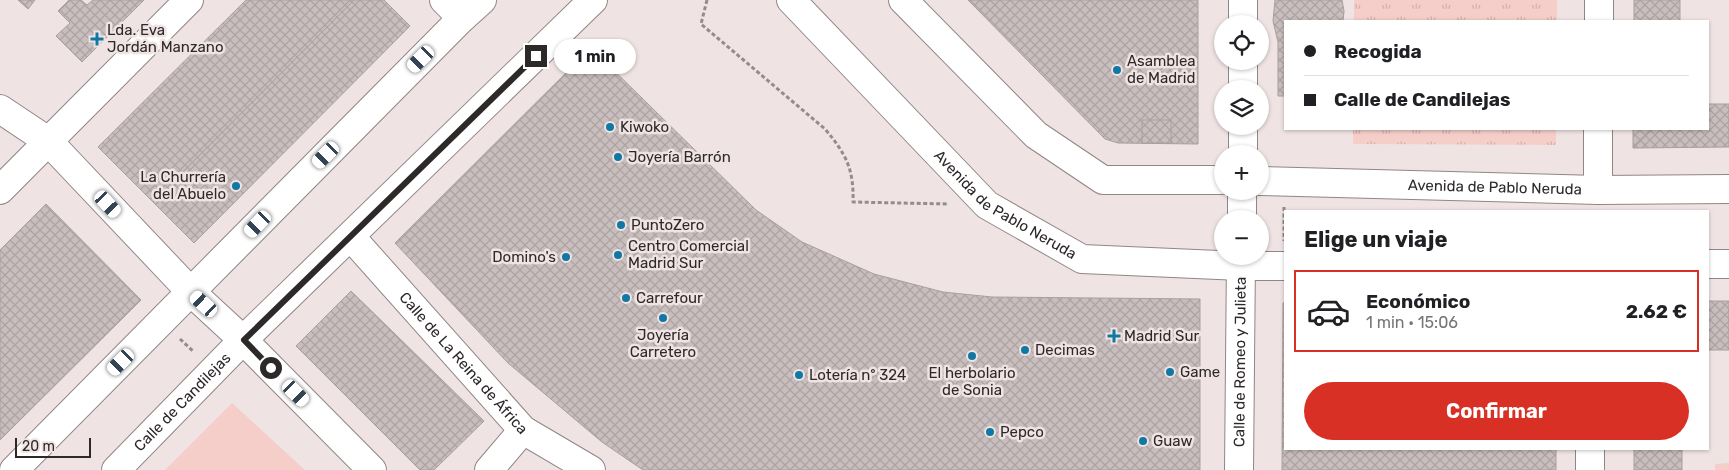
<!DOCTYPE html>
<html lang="es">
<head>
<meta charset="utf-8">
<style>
  :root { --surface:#fff; --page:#f2f2f2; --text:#202124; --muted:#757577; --line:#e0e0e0; --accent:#d93025 }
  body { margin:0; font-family:Rubik,sans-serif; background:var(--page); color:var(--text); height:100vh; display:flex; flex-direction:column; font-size:19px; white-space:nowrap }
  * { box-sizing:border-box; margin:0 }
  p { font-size:16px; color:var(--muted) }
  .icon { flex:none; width:28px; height:28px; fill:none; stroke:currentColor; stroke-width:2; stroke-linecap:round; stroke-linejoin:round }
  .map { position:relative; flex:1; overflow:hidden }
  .details { position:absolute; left:1284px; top:210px; width:425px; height:240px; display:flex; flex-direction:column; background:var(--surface); border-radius:0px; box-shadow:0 1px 4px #0004 }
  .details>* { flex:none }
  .hud { position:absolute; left:1284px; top:20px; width:425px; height:110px; border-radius:0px; box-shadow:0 1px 4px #0004; display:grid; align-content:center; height:110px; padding:0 20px; background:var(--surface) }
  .fabs { position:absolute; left:1214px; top:15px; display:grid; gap:10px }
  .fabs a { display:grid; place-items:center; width:55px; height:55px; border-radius:50%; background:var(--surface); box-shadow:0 1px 4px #0004; font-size:25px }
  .scale { position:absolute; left:15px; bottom:12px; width:76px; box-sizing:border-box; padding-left:5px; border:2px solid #2d2928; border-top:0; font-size:14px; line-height:18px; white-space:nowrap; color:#2d2928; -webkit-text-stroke:4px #efe4e3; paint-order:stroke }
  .end { position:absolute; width:22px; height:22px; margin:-11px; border:6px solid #2d2928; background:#fff; box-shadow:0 0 0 2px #fff }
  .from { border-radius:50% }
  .bubble { position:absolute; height:35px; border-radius:18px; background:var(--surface); box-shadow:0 1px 4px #0004; font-size:16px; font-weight:700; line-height:35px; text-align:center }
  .car { position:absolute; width:15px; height:30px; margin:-15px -8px; border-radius:6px; box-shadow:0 0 4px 1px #0007; background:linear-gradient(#fff 24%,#345 0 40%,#fff 0 76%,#345 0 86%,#fff 0) }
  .hud b { display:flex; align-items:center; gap:18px; height:48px; font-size:19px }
  .hud b+b { border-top:1px solid var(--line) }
  .hud i { width:12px; height:12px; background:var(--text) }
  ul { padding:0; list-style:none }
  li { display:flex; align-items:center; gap:15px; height:82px; margin:0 10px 8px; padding:0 10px; border:2px solid transparent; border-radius:0px }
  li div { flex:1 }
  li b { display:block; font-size:19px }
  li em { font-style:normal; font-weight:700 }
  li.selected { border-color:var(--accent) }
  li>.icon { width:45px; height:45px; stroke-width:1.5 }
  h2 { padding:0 20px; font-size:22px; line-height:60px }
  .cta { display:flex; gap:10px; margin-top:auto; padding:10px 20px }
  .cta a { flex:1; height:58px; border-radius:30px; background:var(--accent); color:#fff; font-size:20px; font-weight:700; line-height:58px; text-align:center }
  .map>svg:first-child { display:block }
  .grass { fill:url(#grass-tufts) }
  .garden { fill:#f5cec9 }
  .building { fill:url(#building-cross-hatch); stroke:#a99f9e }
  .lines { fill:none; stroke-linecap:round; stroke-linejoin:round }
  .minor-casing { stroke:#908685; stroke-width:30 }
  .major-casing { stroke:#908685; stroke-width:30 }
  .path { stroke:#948c8b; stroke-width:3; stroke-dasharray:4 2.5; stroke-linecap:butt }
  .minor { stroke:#fff; stroke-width:28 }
  .major { stroke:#fff; stroke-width:28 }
  .route { stroke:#2d2928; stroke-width:6 }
  .poi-dot { fill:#1178a3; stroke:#efe4e3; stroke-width:2 }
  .labels { text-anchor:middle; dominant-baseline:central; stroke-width:5; stroke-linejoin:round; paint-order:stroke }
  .poi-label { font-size:15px; fill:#2d2928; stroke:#efe4e3; text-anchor:start }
  .street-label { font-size:15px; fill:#2d2928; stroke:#efe4e3 }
</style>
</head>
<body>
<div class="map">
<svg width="1729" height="470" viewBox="0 0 1729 470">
  <defs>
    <pattern id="grass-tufts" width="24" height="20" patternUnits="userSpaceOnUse" patternTransform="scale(1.25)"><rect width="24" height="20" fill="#f5cec9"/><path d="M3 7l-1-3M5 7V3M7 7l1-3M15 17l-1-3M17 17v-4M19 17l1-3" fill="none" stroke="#d2b1ad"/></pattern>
    <pattern id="building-cross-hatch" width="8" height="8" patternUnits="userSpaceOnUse" patternTransform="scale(1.25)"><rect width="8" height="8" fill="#c8bebd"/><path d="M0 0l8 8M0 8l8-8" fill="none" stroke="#aca3a2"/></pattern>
  </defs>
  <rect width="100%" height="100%" fill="#efe4e3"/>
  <g class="grass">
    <rect x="1354" y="0" width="203" height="21"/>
    <polygon points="1353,129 1556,129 1556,145 1353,144"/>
  </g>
  <g class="garden">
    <polygon points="232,403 305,470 165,470"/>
    <polygon points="1729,463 1729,470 1715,470 1715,464"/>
  </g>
  <g class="building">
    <polygon points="18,0 35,0 28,9"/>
    <polygon points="69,0 81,0 87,5 93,0 144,0 82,62 56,36 70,23 58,11"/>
    <polygon points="246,0 354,0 153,202 98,147"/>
    <polygon points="354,0 384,0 410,26 194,243 153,202"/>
    <polygon points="968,0 1198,0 1198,144 1118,143 1105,139"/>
    <polygon points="1275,0 1342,0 1344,11 1343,21 1285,21 1285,96 1278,96 1278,42 1273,21"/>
    <rect x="1634" y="0" width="46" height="21"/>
    <polygon points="591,48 756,210 802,242 874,274 943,292 992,297 1200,299 1200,470 643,470 602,442 508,363 395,243"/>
    <polygon points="1708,104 1729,104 1729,147 1633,148 1653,129 1708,129"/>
    <rect x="1142" y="120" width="29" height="23"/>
    <polygon points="1633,129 1653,129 1633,148"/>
    <polygon points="46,204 141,300 0,440 0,250"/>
    <polygon points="351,291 484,421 434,470 420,470 296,346"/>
    <rect x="1708" y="301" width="21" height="49"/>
    <polygon points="1283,303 1285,303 1285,449 1556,449 1556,470 1282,470"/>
    <rect x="1634" y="449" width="48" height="21"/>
  </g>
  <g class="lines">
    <defs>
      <g id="minor">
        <polyline points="444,0 462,18"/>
        <polyline points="1599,21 1599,0"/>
        <polyline points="1243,24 1243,0"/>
        <polyline points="1243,89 1243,61"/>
        <polyline points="0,109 48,141 191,292 243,340 372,470"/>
        <polyline points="1243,154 1243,126"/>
        <polyline points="0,190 189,0"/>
        <polyline points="1598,190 1598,129"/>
        <polyline points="1242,219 1242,191"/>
        <path id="s1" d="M 351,237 L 523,430 L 591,470"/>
        <polyline points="14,470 462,18 482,0"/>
        <path id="s2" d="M 116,470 L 243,340 L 593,0"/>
        <polyline points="489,470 523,430"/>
        <path id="s3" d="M 1239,470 L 1241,256"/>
        <polyline points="1590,470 1590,449"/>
      </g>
      <g id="major">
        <path id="s4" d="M 791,0 L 987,205 L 1082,259 L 1241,266 L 1285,266"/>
        <polyline points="903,0 1036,135 1103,180 1222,180"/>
        <path id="s5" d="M 1260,181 L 1598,190 L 1729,189"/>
        <polyline points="1708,264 1729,264"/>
      </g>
    </defs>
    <use href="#minor" class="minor-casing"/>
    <use href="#major" class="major-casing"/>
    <g class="path">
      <path d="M 707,0 L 701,24 L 825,129 C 846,154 854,169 853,202 L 949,204"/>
      <polyline points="1284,207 1284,241"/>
      <polyline points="180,339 194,352"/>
    </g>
    <use href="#minor" class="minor"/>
    <use href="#major" class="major"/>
  </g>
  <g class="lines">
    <polyline class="route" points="271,368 244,340 536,56"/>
  </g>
  <g class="poi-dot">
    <path d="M94.5 31.5h5v5h5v5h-5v5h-5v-5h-5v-5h5z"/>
    <circle cx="1117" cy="70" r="5"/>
    <circle cx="610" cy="127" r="5"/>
    <circle cx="618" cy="157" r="5"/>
    <circle cx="236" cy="186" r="5"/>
    <circle cx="621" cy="225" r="5"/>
    <circle cx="618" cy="255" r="5"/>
    <circle cx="566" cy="257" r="5"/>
    <circle cx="626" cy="298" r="5"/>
    <circle cx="663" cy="318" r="5"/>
    <path d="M1111.5 328.5h5v5h5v5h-5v5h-5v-5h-5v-5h5z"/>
    <circle cx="1025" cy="350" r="5"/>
    <circle cx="972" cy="356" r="5"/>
    <circle cx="1170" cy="372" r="5"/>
    <circle cx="799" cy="375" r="5"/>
    <circle cx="990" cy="432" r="5"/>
    <circle cx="1143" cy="441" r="5"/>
  </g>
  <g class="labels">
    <g class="poi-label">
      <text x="107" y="30">Lda. Eva<tspan x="107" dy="17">Jordán Manzano</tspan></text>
      <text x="1127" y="61">Asamblea<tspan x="1127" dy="17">de Madrid</tspan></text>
      <text x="620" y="127">Kiwoko</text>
      <text x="628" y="157">Joyería Barrón</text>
      <text x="226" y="177" text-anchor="end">La Churrería<tspan x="226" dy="17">del Abuelo</tspan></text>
      <text x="631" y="225">PuntoZero</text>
      <text x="628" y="246">Centro Comercial<tspan x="628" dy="17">Madrid Sur</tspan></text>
      <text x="556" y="257" text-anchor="end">Domino's</text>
      <text x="636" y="298">Carrefour</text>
      <text x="663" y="335" text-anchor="middle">Joyería<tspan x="663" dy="17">Carretero</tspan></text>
      <text x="1124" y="336">Madrid Sur</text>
      <text x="1035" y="350">Decimas</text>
      <text x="1180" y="372">Game</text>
      <text x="972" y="373" text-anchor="middle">El herbolario<tspan x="972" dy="17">de Sonia</tspan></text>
      <text x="809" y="375">Lotería nº 324</text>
      <text x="1000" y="432">Pepco</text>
      <text x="1153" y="441">Guaw</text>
    </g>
    <g class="street-label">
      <text stroke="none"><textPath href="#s5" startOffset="235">Avenida de Pablo Neruda</textPath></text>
      <text stroke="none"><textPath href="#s4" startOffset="298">Avenida de Pablo Neruda</textPath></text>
      <text stroke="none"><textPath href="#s1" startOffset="169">Calle de La Reina de África</textPath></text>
      <text stroke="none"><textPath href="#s3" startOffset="108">Calle de Romeo y Julieta</textPath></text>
      <text stroke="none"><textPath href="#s2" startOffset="95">Calle de Candilejas</textPath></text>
    </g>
  </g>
</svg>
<div class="fabs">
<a><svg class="icon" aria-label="locate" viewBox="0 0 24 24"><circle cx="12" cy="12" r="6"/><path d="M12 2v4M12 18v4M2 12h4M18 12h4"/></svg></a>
<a><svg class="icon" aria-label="layers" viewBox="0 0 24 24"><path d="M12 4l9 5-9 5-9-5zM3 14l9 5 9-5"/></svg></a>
<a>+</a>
<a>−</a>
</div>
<div class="scale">20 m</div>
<i class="end from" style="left:271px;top:368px"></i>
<i class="end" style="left:536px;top:56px"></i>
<div class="bubble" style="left:554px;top:39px;width:82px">1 min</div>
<i class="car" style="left:421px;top:59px;rotate:225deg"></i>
<i class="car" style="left:326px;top:155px;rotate:225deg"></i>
<i class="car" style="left:108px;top:204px;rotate:137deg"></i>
<i class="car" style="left:258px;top:224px;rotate:224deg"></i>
<i class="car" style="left:204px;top:304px;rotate:312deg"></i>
<i class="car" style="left:121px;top:362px;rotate:225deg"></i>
<i class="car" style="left:296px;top:393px;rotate:135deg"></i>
<div class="hud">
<b><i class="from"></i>Recogida</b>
<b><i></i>Calle de Candilejas</b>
</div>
<section class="details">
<h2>Elige un viaje</h2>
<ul>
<li class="selected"><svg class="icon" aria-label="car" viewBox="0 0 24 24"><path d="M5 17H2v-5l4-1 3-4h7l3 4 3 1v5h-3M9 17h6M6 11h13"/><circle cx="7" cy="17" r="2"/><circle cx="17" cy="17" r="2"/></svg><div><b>Económico</b><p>1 min · 15:06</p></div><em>2.62 €</em></li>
</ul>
<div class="cta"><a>Confirmar</a></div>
</section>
</div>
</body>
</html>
